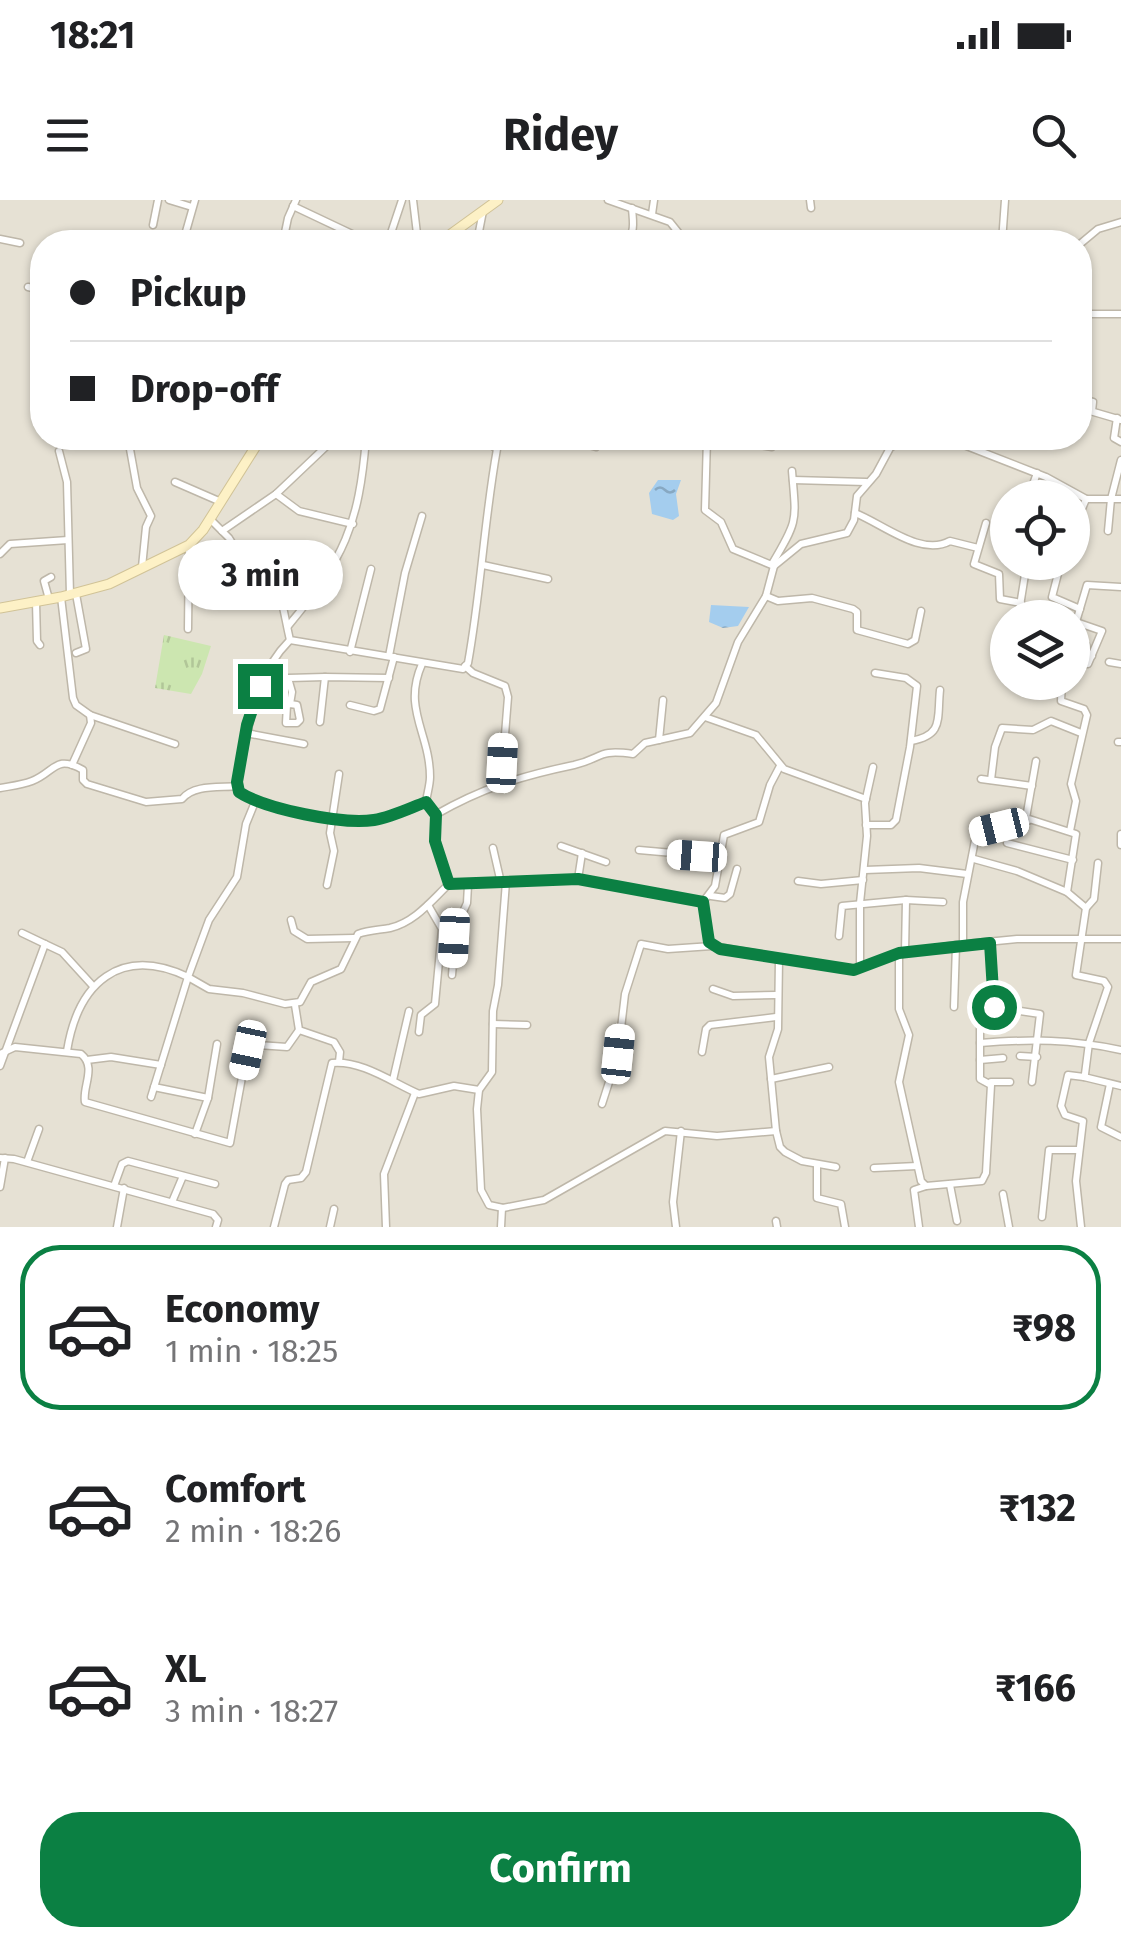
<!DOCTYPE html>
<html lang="en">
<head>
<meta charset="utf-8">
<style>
  :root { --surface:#fff; --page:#f6f6f6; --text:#202124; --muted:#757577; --line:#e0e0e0; --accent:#0b8043 }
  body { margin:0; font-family:"Fira Sans",sans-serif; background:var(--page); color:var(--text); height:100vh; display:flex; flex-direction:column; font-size:38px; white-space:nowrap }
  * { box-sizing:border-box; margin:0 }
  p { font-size:32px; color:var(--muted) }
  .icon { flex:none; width:55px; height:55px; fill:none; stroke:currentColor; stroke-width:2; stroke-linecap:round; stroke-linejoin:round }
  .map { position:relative; height:1027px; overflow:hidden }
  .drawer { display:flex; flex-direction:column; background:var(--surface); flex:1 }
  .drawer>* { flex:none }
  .hud { position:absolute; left:30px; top:30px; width:1062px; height:220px; border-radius:40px; box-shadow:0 2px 8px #0004; display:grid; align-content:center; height:220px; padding:0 40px; background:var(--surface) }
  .controls { position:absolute; left:990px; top:280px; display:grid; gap:20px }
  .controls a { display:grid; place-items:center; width:100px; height:100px; border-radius:50%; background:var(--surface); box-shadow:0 2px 8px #0004; font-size:50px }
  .end { position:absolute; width:45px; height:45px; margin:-22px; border:12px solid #0b8043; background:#fff; box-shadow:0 0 0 5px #fff }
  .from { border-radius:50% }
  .bubble { position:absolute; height:70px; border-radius:35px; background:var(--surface); box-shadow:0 2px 8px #0004; font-size:32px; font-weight:700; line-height:70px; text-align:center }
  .car { position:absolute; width:30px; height:60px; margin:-30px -15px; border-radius:12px; box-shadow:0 0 8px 2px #0007; background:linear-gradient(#fff 24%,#345 0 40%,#fff 0 76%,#345 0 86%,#fff 0) }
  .hud b { display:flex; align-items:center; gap:35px; height:95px; font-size:38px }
  .hud b+b { border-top:2px solid var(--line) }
  .hud i { width:25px; height:25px; background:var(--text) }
  ul { padding:18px 0 0; list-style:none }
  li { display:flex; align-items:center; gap:30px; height:165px; margin:0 20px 15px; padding:0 20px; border:5px solid transparent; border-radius:40px }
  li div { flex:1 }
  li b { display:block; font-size:38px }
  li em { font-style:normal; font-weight:700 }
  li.on { border-color:var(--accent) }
  li>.icon { width:90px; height:90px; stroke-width:1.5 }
  .action { display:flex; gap:20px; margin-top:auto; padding:20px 40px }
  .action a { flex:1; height:115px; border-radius:40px; background:var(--accent); color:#fff; font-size:40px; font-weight:700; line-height:115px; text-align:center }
  .status { display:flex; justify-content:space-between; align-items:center; height:70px; padding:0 50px; background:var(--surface); direction:ltr }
  .status svg { height:28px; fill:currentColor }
  header { display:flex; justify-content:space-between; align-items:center; height:130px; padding:0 40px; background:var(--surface); font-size:45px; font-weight:700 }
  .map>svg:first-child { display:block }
  .residential { fill:#e6e1d4; fill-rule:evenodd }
  .park { fill:url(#park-tufts) }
  .water { fill:url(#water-ripples) }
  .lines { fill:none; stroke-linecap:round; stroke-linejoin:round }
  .minor-casing { stroke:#beb7a9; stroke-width:9 }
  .secondary-casing { stroke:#d1c397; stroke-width:11 }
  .minor { stroke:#fff; stroke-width:6 }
  .secondary { stroke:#fdf1c6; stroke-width:9 }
  .route { stroke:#0b8043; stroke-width:12 }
</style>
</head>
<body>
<div class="status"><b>18:21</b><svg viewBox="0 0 49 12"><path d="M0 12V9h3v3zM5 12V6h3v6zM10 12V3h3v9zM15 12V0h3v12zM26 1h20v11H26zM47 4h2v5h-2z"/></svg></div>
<header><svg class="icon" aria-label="menu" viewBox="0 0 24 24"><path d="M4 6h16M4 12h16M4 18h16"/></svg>Ridey<svg class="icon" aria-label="search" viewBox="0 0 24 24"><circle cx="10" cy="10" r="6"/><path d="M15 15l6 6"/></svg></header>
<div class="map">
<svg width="1121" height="1027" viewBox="0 0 1121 1027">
  <defs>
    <pattern id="park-tufts" width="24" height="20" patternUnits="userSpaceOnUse" patternTransform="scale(2.5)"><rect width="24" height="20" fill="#cce6b0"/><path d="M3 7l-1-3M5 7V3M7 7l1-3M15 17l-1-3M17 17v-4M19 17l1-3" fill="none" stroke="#b1c698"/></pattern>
    <pattern id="water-ripples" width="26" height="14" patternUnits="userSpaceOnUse" patternTransform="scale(2.5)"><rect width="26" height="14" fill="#a4cdee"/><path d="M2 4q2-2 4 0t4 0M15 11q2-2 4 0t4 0" fill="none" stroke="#87a8c2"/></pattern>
  </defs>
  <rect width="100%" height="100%" fill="#f2efe6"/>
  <path class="residential" d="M 0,0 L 1121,0 L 1121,1027 L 0,1027 ZM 42,42 L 1080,42 L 1080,238 L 42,238 ZM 1008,298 L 1072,298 L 1072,362 L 1008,362 ZM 1008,418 L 1072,418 L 1072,482 L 1008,482 Z"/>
  <polygon class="park" points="164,435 211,446 202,474 191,494 155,488"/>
  <g class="water">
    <polygon points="658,280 681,280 676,294 679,316 673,320 652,314 649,293"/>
    <polygon points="711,405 749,407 738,426 723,428 709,422"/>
  </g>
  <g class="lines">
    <defs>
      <g id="minor">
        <polyline points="169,0 192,7"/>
        <polyline points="413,0 418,42"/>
        <polyline points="608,0 670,22 686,42"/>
        <polyline points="810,0 811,8"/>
        <polyline points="293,6 369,42"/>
        <polyline points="652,14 654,0"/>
        <polyline points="153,25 158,0"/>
        <polyline points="0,39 20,43"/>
        <polyline points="187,42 185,35 195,0"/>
        <polyline points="283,42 288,18 296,0"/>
        <polyline points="388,42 402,0"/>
        <polyline points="477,42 483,11"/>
        <path d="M 620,42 C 637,36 633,24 632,8"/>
        <polyline points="1002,42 1005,0"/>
        <polyline points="1080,44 1098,29 1121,22"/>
        <polyline points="28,87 42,90"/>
        <polyline points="1080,114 1121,114"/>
        <polyline points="38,197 42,196"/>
        <polyline points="1080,199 1093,202 1092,211"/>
        <polyline points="1080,208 1121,220"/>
        <polyline points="1117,218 1114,238 1121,242"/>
        <polyline points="128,238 137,288 151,316 146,327 142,367"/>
        <polyline points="399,238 429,241 439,238"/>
        <polyline points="563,238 596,247"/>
        <path d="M 707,238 L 705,310 L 721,322 L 733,349 L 774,366 L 766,396 L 738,442 L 716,503 L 690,533 L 645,543 L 633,554 C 596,549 604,558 574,565 C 521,576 482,588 435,615 L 435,641 L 449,684 L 578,679 L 703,702 L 708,737 L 712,746 L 854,770 L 892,755 L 956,745 L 1017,739 L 1121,739"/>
        <polyline points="711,238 772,247"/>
        <polyline points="946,238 1046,277 1086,299 1121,299"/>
        <polyline points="59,251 67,282 70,394"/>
        <polyline points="793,280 866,282"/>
        <polyline points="175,282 221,302"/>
        <polyline points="276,294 299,311 353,324"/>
        <polyline points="1036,298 1031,290 1037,273"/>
        <path d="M 855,313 C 883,324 921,357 950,341 L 978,348"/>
        <path d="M 210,319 L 229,338 L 242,359 L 269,368 C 282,391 284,415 290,440 L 463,469 L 468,463 C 481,391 484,321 497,249 L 481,238"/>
        <polyline points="986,323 974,364 999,374 1000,399 1021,403"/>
        <polyline points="222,331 276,294 335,238"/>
        <polyline points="1108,331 1111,299 1121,260"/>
        <polyline points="1072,333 1086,299"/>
        <polyline points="0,354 10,344 68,340"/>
        <polyline points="1061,362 1052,397 1080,409"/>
        <path d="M 772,364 C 799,319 796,321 792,271"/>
        <polyline points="483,365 548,379"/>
        <polyline points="774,366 801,344 847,333 854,320 857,296 876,274 890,248 905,238"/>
        <polyline points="317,367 330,370"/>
        <polyline points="766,396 778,401 812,398 853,409 857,412 857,430 908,444 915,440 921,411"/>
        <polyline points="61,397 73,498 76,505 90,515 91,523 72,565"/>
        <polyline points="49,399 44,381 51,377"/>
        <polyline points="36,402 37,441 40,445"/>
        <polyline points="1019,412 1027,362"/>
        <path d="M 288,426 C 344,359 359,325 366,238"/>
        <polyline points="188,429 189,345"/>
        <path d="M 290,440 C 251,479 249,531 237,582 L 239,592 C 264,608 345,625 374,620 C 392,617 410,608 426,602"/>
        <polyline points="1072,445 1086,445 1087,452 1092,456"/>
        <polyline points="350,452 371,369"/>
        <polyline points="76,453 86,449 76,394"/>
        <polyline points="389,456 405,373 422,316"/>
        <polyline points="1109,462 1121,464"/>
        <path d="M 422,464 C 402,509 430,533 430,577 C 430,585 427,594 426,602 L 435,615"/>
        <polyline points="1072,465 1088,464 1102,431 1076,422 1087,385 1121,387"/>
        <polyline points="465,466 473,473 505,486 508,497 501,585"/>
        <polyline points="1062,482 1061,501 1084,509 1087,515 1071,584 1076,601 1070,631"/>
        <polyline points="254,505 290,504 292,492 288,478 325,477"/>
        <polyline points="287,505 286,523 297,523 300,520 297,505 290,504"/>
        <polyline points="350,505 374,511 380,509 394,457"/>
        <polyline points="90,515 175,544"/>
        <polyline points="705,517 756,535 784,569 866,599"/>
        <polyline points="320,522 325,477 389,478"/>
        <polyline points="246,533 304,544"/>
        <polyline points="659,540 663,500"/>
        <path d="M 911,541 C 944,535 937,519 940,490"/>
        <polyline points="1118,542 1121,542"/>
        <polyline points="1036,561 1026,618 1076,634 1067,692"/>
        <polyline points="981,579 1032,586"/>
        <polyline points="991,580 995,547 1002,528 1033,530 1051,521 1081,533"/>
        <path d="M 0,588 C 11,586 22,585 32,581 C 55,572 55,554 83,570 L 83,580 L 87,584 L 146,602 L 182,599 C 194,584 220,588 238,586"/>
        <path d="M 255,602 L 246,624 L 237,677 L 209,720 L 188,777 L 209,789 L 243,793 L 285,804 L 300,802 L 311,782 L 341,769 L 358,734 C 369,730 379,730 390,728 C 415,722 431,701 449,684"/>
        <polyline points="866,625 891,625 896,620 910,547 917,486 906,478 875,473"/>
        <polyline points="1121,634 1121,645"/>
        <polyline points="1007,643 1073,660"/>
        <polyline points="561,646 606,662"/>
        <polyline points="493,648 501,683"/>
        <polyline points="639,650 718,657"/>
        <polyline points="974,659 1017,671 1067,692 1086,708 1094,699 1098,663"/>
        <polyline points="865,670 919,668 967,674"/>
        <polyline points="578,679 582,653"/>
        <polyline points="798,681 821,684 863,680"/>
        <polyline points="506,682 498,785 493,811 492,872 479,890 477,909 481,990 489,1005 503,1008 544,1000 665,931 717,936 776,931"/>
        <polyline points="327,685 334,651 330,633 339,574"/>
        <polyline points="711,696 725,698 730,694 737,669"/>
        <polyline points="703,702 715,686 724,635 759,622 770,585 780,566"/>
        <polyline points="291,720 294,731 307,739 354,738"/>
        <polyline points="22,733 45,744"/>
        <polyline points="839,736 842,706 906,700 943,702"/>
        <polyline points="963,745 963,702 976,635 1028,621"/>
        <polyline points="905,752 906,700"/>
        <polyline points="899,753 899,809 909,835 899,882 921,981 926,986 982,981 986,973 991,885 980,879 980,815 981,811 994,807 995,802 990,743"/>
        <polyline points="779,759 778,829 769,857 776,931 780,947 785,952 802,961 836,967"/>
        <polyline points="860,768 860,703 867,636 865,603 873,567"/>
        <polyline points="452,775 456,728 467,703 468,685"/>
        <polyline points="713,789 733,796 776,795"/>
        <polyline points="295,805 299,830 334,842 340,852 339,862"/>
        <polyline points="954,807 956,745"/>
        <polyline points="994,807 1040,814 1032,882"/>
        <polyline points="493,824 527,825"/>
        <polyline points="419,832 421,815 435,804 442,729 428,705"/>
        <path d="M 980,843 C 1032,839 1070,839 1121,850"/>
        <path d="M 67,851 C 78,783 120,745 188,777 L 151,897"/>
        <polyline points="702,852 706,829 710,825 776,817"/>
        <path d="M 0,854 L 15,847 L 81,854 C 97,867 82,887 85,902 L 230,943 L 247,850 L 258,845 L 287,847 L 299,830"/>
        <polyline points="1020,856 1037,857"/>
        <polyline points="87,860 111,857 161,865"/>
        <polyline points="980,860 1003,858"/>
        <polyline points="0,866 45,744 62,752 93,786"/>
        <polyline points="1084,877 1121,886"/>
        <polyline points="771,879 829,867"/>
        <polyline points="393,880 409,811"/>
        <polyline points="991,882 1010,882"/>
        <polyline points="1110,884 1101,927 1121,937"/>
        <polyline points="154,887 208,898"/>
        <polyline points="602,904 618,854 625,794 641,744 668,749 712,746"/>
        <polyline points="195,934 208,898 217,844"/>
        <polyline points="0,958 14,959 213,1014 218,1020 216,1027"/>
        <polyline points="27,962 39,929"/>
        <polyline points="817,965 817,998 841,1004 845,1027"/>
        <polyline points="874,968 917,966"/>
        <polyline points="950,985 957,1021"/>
        <polyline points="114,986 122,964 128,961 215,984"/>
        <polyline points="0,987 5,958"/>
        <polyline points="1003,994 1009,1027"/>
        <polyline points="172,1002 183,976"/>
        <polyline points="1042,1017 1049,950 1079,950"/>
        <polyline points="776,1021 777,1027"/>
        <polyline points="117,1027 124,988"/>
        <path d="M 274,1027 L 285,984 L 288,980 L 301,978 L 306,972 L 332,863 C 362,860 393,883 419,894 L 454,886 L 479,890"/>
        <polyline points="330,1027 334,1009"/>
        <polyline points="386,1027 384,974 415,893"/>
        <polyline points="501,1027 502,1008"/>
        <polyline points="676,1027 673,1002 681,931"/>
        <polyline points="919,1027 914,990 926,986"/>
        <polyline points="1081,1027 1076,981 1083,921 1065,915 1061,906 1068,875 1084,877 1085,874 1089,843 1108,787 1104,781 1076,775 1086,708"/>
      </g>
      <g id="secondary">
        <polyline points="440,42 498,0"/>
        <polyline points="0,408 61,397 109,384 189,345 203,330 261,238"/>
      </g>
    </defs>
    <use href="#minor" class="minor-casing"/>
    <use href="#secondary" class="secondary-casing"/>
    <use href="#minor" class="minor"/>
    <use href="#secondary" class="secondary"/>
  </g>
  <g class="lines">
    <path class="route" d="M 260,486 L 247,525 L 237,582 L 239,592 C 265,609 343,625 374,620 C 392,617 410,608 426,602 L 436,615 L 435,641 L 449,684 L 578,679 L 703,702 L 709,742 L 720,749 L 854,770 L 899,753 L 990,743 L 994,807"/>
  </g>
</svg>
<div class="controls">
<a><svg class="icon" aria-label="locate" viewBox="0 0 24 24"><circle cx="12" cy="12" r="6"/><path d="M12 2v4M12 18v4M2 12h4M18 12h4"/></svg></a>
<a><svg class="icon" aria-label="layers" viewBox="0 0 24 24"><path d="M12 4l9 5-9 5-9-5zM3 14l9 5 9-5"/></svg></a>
</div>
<i class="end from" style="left:994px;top:807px"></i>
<i class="end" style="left:260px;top:486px"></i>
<div class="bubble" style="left:178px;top:340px;width:165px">3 min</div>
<i class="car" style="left:502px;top:563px;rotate:3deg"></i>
<i class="car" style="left:999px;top:627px;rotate:256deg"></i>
<i class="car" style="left:697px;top:656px;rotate:274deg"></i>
<i class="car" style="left:454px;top:738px;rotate:183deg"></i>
<i class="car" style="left:248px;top:850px;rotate:192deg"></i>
<i class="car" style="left:618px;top:854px;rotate:6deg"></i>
<div class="hud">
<b><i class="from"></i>Pickup</b>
<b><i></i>Drop-off</b>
</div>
</div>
<section class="drawer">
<ul>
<li class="on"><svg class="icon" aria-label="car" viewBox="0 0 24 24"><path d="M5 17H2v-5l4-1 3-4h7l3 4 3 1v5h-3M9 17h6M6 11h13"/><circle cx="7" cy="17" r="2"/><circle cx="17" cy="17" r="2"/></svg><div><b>Economy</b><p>1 min · 18:25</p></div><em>₹98</em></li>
<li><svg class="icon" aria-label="car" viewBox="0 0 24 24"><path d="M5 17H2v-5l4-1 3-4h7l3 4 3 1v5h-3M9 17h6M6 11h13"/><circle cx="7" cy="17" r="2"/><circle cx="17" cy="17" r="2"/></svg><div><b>Comfort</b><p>2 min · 18:26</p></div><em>₹132</em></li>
<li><svg class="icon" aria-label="car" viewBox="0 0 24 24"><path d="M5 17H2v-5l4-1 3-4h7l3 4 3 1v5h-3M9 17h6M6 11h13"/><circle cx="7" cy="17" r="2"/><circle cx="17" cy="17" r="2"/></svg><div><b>XL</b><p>3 min · 18:27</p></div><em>₹166</em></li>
</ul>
<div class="action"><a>Confirm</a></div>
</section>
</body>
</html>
